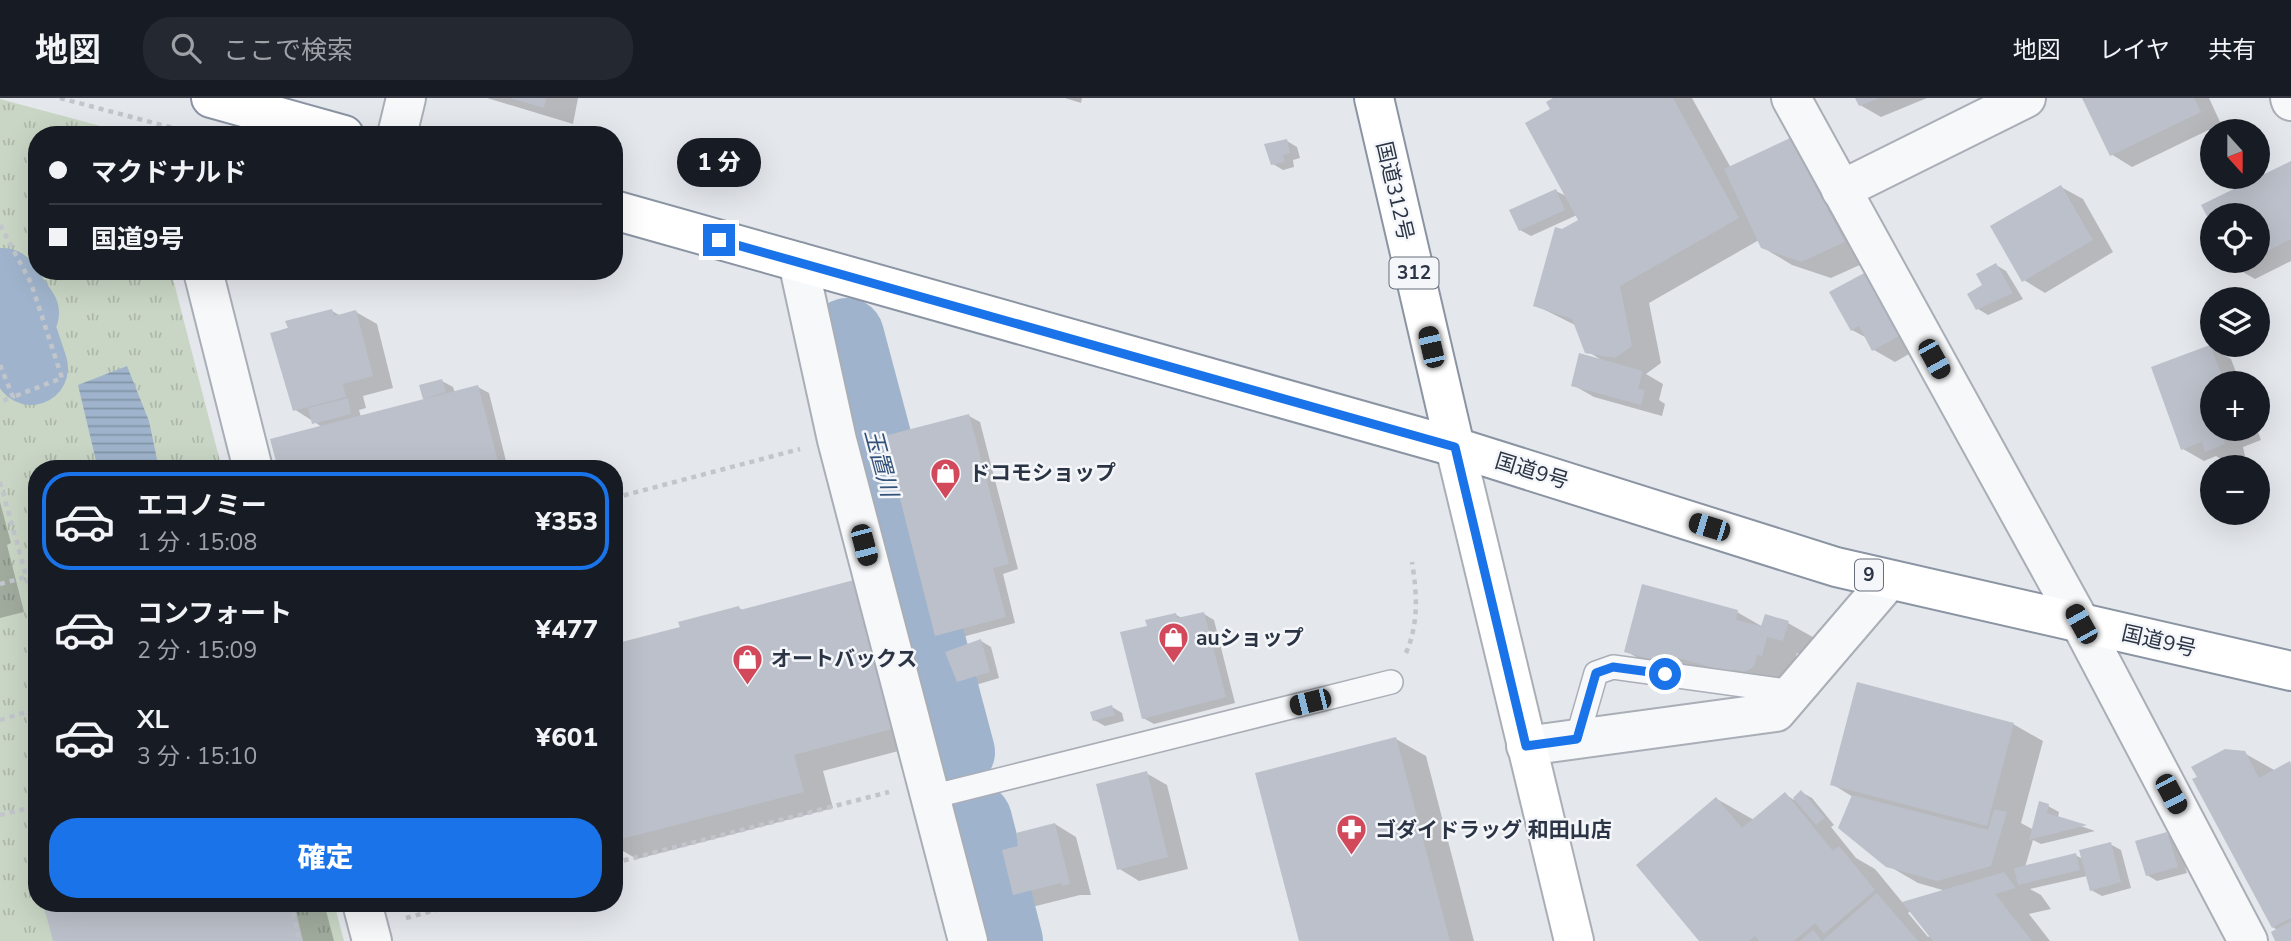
<!DOCTYPE html>
<html lang="ja">
<head>
<meta charset="utf-8">
<style>
  :root { --surface:#171b24; --page:#242831; --text:#f1f3f6; --muted:#9ea1a6; --line:#363941; --accent:#1a73e8 }
  body { margin:0; font-family:"Nunito Sans","Noto Sans JP",sans-serif; background:var(--page); color:var(--text); height:100vh; display:flex; flex-direction:column; font-size:26px; white-space:nowrap }
  * { box-sizing:border-box; margin:0 }
  p { font-size:23px; color:var(--muted) }
  .icon { flex:none; width:38px; height:38px; fill:none; stroke:currentColor; stroke-width:2; stroke-linecap:round; stroke-linejoin:round }
  .map { position:relative; flex:1; overflow:hidden }
  .drawer { position:absolute; left:28px; top:362px; width:595px; height:452px; display:flex; flex-direction:column; background:var(--surface); border-radius:28px; box-shadow:0 7px 28px #0002 }
  .drawer>* { flex:none }
  .hud { position:absolute; left:28px; top:28px; width:595px; height:154px; border-radius:28px; box-shadow:0 7px 28px #0002; display:grid; align-content:center; height:154px; padding:0 21px; background:var(--surface) }
  .needle { width:46px; rotate:159deg }
  .fabs { position:absolute; left:2200px; top:21px; display:grid; gap:14px }
  .fabs a { display:grid; place-items:center; width:70px; height:70px; border-radius:50%; background:var(--surface); box-shadow:0 7px 28px #0002; font-size:35px }
  .end { position:absolute; width:32px; height:32px; margin:-16px; border:9px solid #1a73e8; background:#fff; box-shadow:0 0 0 4px #fff }
  .from { border-radius:50% }
  .bubble { position:absolute; height:49px; border-radius:24px; background:var(--surface); box-shadow:0 7px 28px #0002; font-size:23px; font-weight:800; line-height:49px; text-align:center }
  .car { position:absolute; width:21px; height:42px; margin:-21px -10px; border-radius:9px; box-shadow:0 0 5px 2px #0007; background:linear-gradient(#222 24%,#8ab4d8 0 40%,#222 0 76%,#8ab4d8 0 86%,#222 0) }
  .hud b { display:flex; align-items:center; gap:24px; height:66px; font-size:26px }
  .hud b+b { border-top:2px solid var(--line) }
  .hud i { width:18px; height:18px; background:var(--text) }
  ul { padding:12px 0 0; list-style:none }
  li { display:flex; align-items:center; gap:21px; height:98px; margin:0 14px 10px; padding:0 7px; border:4px solid transparent; border-radius:28px }
  li div { flex:1 }
  li b { display:block; font-size:26px }
  li em { font-style:normal; font-weight:800 }
  li.active { border-color:var(--accent) }
  li>.icon { width:63px; height:63px; stroke-width:1.5 }
  .action { display:flex; gap:14px; margin-top:auto; padding:14px 21px }
  .action a { flex:1; height:80px; border-radius:28px; background:var(--accent); color:#fff; font-size:28px; font-weight:800; line-height:80px; text-align:center }
  header { display:flex; align-items:center; gap:42px; box-sizing:border-box; height:98px; padding:0 35px; background:var(--surface); border-bottom:2px solid var(--line) }
  header strong { font-size:33px }
  nav { display:flex; gap:38px; margin-inline-start:auto; font-size:24px }
  .search { width:490px; height:63px; background:var(--page); display:flex; align-items:center; gap:18px; box-sizing:border-box; padding:0 24px; border-radius:28px; color:var(--muted); font-size:26px }
  .map>svg:first-child { display:block }
  .park { fill:url(#park-tufts) }
  .water { fill:url(#water-rules) }
  .shadow { fill:#0003; fill-rule:evenodd }
  .lines { fill:none; stroke-linecap:round; stroke-linejoin:round }
  .river { stroke:#9fb4cc; stroke-width:74 }
  .building { fill:#bbc0ca }
  .lane-casing { stroke:#a9aeb7; stroke-width:26 }
  .street-casing { stroke:#a9aeb7; stroke-width:42 }
  .secondary-casing { stroke:#a9aeb7; stroke-width:42 }
  .highway-casing { stroke:#8b94a3; stroke-width:42 }
  .path { stroke:#c2c5cb; stroke-width:4.5; stroke-dasharray:5 5; stroke-linecap:butt }
  .lane { stroke:#f7f8fa; stroke-width:23 }
  .street { stroke:#f7f8fa; stroke-width:38 }
  .secondary { stroke:#fff; stroke-width:38 }
  .highway { stroke:#fff; stroke-width:38 }
  .route { stroke:#1a73e8; stroke-width:9 }
  .labels { text-anchor:middle; dominant-baseline:central; stroke-width:5; stroke-linejoin:round; paint-order:stroke }
  .shield { fill:#f4f6f9; stroke:#676e7b; stroke-width:2 }
  .shield-label { font-size:19px; font-weight:bold; fill:#2b3445 }
  .street-label { font-size:21px; fill:#2b3445; stroke:#f4f6f9 }
  .poi-label { font-size:21px; font-weight:bold; fill:#2b3445; stroke:#f4f6f9; text-anchor:start }
  .water-label { font-size:23px; font-style:italic; fill:#34527a; stroke:#f4f6f9 }
</style>
</head>
<body>
<header>
<strong>地図</strong>
<div class="search"><svg class="icon" aria-label="search" viewBox="0 0 24 24"><circle cx="10" cy="10" r="6"/><path d="M15 15l6 6"/></svg>ここで検索</div>
<nav><a>地図</a><a>レイヤ</a><a>共有</a></nav>
</header>
<div class="map">
<svg width="2291" height="843" viewBox="0 0 2291 843">
  <defs>
    <pattern id="park-tufts" width="24" height="20" patternUnits="userSpaceOnUse" patternTransform="scale(1.75)"><rect width="24" height="20" fill="#c9d6c5"/><path d="M3 7l-1-3M5 7V3M7 7l1-3M15 17l-1-3M17 17v-4M19 17l1-3" fill="none" stroke="#adb8ab"/></pattern>
    <pattern id="water-rules" width="6" height="5" patternUnits="userSpaceOnUse" patternTransform="scale(1.75)"><rect width="6" height="5" fill="#9fb4cc"/><path d="M0 2.5h6" fill="none" stroke="#8293a7"/></pattern>
  </defs>
  <rect width="100%" height="100%" fill="#e4e7ec"/>
  <polygon class="park" points="0,1 134,37 37,37 37,173 171,173 222,371 37,371 37,805 334,805 344,843 0,843"/>
  <polygon class="water" points="127,268 149,323 159,371 98,371 78,287"/>
  <g class="shadow">
    <polygon points="487,0 578,0 573,26"/>
    <polygon points="1065,0 1082,0 1081,5"/>
    <polygon points="1557,0 1692,0 1731,70 1790,42 1820,59 1873,161 1831,180 1792,167 1762,149 1759,142 1649,205 1661,265 1646,276 1663,286 1659,302 1665,306 1662,318 1594,299 1573,287 1600,261 1587,253 1577,228 1535,207 1562,133 1580,123 1577,117 1531,138 1520,132 1556,93 1568,99 1552,12"/>
    <polygon points="1857,0 1927,0 1881,19 1860,7"/>
    <polygon points="2084,0 2209,0 2221,26 2132,69 2111,56"/>
    <polygon points="1287,43 1297,49 1300,60 1293,62 1294,69 1283,72 1273,66"/>
    <polygon points="2291,65 2291,163 2255,181 2234,169 2231,163 2258,163 2258,117 2212,117 2212,124 2204,108"/>
    <polygon points="2061,89 2083,101 2113,154 2045,195 2024,182"/>
    <polygon points="1996,167 2006,173 2023,201 1988,217 1978,211"/>
    <polygon points="1868,175 1923,248 1895,264 1874,252 1867,240 1852,232"/>
    <polygon points="332,213 341,218 356,214 377,226 393,290 363,298 366,310 359,312 361,319 425,303 421,288 442,283 453,289 455,295 478,289 489,295 508,371 280,371 322,329 294,311 272,236"/>
    <polygon points="2210,249 2231,261 2240,285 2212,285 2212,331 2257,331 2261,342 2243,349 2245,358 2227,365 2216,358 2204,363 2183,351"/>
    <polygon points="969,318 980,324 1018,471 1003,476 1015,525 947,543 937,537"/>
    <polygon points="0,404 11,445 7,447 24,514 0,520"/>
    <polygon points="854,484 921,647 823,673 833,710 637,761 614,748 614,548 682,530 739,510 744,513"/>
    <polygon points="1737,514 1763,529 1788,525 1818,542 1813,559 1797,555 1791,574 1783,586 1656,571 1626,553"/>
    <polygon points="1175,516 1183,521 1204,516 1214,522 1235,605 1154,626 1143,620 1149,529"/>
    <polygon points="981,543 991,549 999,580 969,589 959,583"/>
    <polygon points="1112,609 1122,615 1124,623 1105,628 1094,622"/>
    <path d="M 2013,626 L 2043,643 L 2021,725 L 2034,732 L 2048,708 L 2059,714 L 2058,720 L 2095,733 L 2041,746 L 2033,742 L 2025,769 L 2075,757 L 2083,761 L 2110,746 L 2121,752 L 2131,790 L 2102,798 L 2091,792 L 2087,778 L 2030,791 L 2041,797 L 2051,811 L 2029,816 L 2050,843 L 1701,843 L 1717,701 L 1754,722 L 1785,696 L 1794,702 L 1801,694 L 1812,700 L 1834,727 L 1831,729 L 1856,760 L 1875,771 L 1903,805 L 1946,793 L 1918,785 L 1887,767 L 1853,699 L 1832,686 ZM 1911,813 L 1931,837 L 1928,839 L 1908,815 Z"/>
    <polygon points="1396,641 1426,658 1474,843 1301,843"/>
    <polygon points="2244,655 2276,673 2291,666 2291,843 2273,829"/>
    <polygon points="1146,675 1167,687 1188,771 1139,783 1118,770"/>
    <polygon points="1055,726 1076,739 1091,797 1080,797 1036,808 1015,796 1021,749"/>
    <polygon points="2166,736 2177,742 2187,775 2157,783 2147,777"/>
    <polygon points="45,805 324,805 334,843 55,843"/>
  </g>
  <g class="lines">
    <g class="river">
      <polyline points="0,189 3,187 22,215 16,225 31,270"/>
      <polyline points="847,237 958,654"/>
      <polyline points="975,722 1006,843"/>
    </g>
  </g>
  <g class="building">
    <polygon points="510,0 546,0 544,10"/>
    <polygon points="1553,0 1673,0 1739,120 1620,188 1632,248 1615,260 1585,255 1572,221 1533,208 1555,129 1562,131 1578,122 1525,25 1550,11 1546,4"/>
    <polygon points="1855,0 1879,0 1859,8"/>
    <polygon points="2082,0 2194,0 2201,14 2110,58"/>
    <polygon points="1790,40 1845,144 1801,164 1761,150 1724,71"/>
    <polygon points="1287,41 1290,55 1283,57 1285,64 1271,67 1264,46"/>
    <polygon points="2291,63 2291,141 2258,158 2258,117 2212,117 2212,128 2201,107"/>
    <polygon points="2061,87 2093,142 2022,184 1990,128"/>
    <polygon points="1556,91 1565,112 1519,133 1509,112"/>
    <polygon points="1996,165 2013,195 1976,212 1967,196 1982,187 1976,176"/>
    <polygon points="1868,173 1903,236 1872,253 1859,228 1851,233 1829,194"/>
    <polygon points="332,211 334,218 356,212 373,278 343,286 346,299 293,313 270,235 288,230 285,223"/>
    <polygon points="2210,247 2225,285 2212,285 2212,331 2238,331 2222,337 2225,346 2205,354 2202,344 2181,352 2151,269"/>
    <polygon points="1579,255 1643,273 1638,291 1645,292 1641,307 1571,288"/>
    <polygon points="442,281 446,294 423,301 419,287"/>
    <polygon points="478,287 500,371 278,371 270,341"/>
    <polygon points="348,300 351,316 312,326 308,310"/>
    <polygon points="969,316 1009,466 993,470 1006,519 935,538 884,338"/>
    <polygon points="854,482 892,631 794,657 804,694 614,743 614,546 680,529 678,524 739,508 740,512"/>
    <polygon points="1642,486 1738,512 1736,522 1761,528 1765,516 1789,523 1783,543 1767,539 1762,558 1757,557 1754,569 1744,574 1733,571 1732,575 1671,558 1668,569 1649,564 1649,561 1624,554"/>
    <polygon points="1204,514 1226,599 1142,621 1120,534 1147,528 1145,522 1176,515 1177,520"/>
    <polygon points="981,541 990,574 957,584 945,554"/>
    <polygon points="1857,584 2014,625 1987,728 1830,687"/>
    <polygon points="1112,607 1115,617 1093,623 1090,614"/>
    <polygon points="1396,639 1450,843 1299,843 1255,675"/>
    <polygon points="2225,651 2245,653 2259,680 2290,663 2291,666 2291,820 2272,830 2192,681 2197,679 2191,669"/>
    <polygon points="1147,673 1168,759 1117,772 1096,686"/>
    <polygon points="1801,692 1825,720 1816,727 1793,700"/>
    <polygon points="1785,694 1833,753 1839,748 1875,792 1824,836 1815,825 1794,843 1759,843 1755,838 1749,843 1699,843 1636,767 1716,699 1742,730"/>
    <polygon points="1852,697 1988,732 1994,711 2007,714 1991,768 1937,783 1886,769 1838,730"/>
    <polygon points="2039,703 2049,706 2047,715 2087,727 2029,742"/>
    <polygon points="1055,725 1070,786 1062,788 1061,785 1013,797 1002,752 1018,748 1016,735"/>
    <polygon points="2167,734 2178,769 2146,778 2135,743"/>
    <polygon points="2111,744 2121,784 2090,793 2079,752"/>
    <polygon points="37,754 37,778 36,778 30,756"/>
    <polygon points="2076,755 2080,772 2018,787 2014,770"/>
    <polygon points="2004,774 2016,790 1995,796 2032,843 1933,843 1902,804"/>
    <polygon points="1877,795 1918,843 1800,843 1813,832 1822,843"/>
    <polygon points="43,805 294,805 303,843 53,843"/>
    <polygon points="2291,823 2291,843 2275,843 2271,834"/>
  </g>
  <g class="lines">
    <defs>
      <g id="lane">
        <polyline points="1577,641 1596,575 1613,569 1794,594"/>
        <polyline points="931,699 1391,584"/>
      </g>
      <g id="street">
        <polyline points="1791,0 2081,526 2248,843"/>
        <polyline points="2290,0 2291,3"/>
        <polyline points="397,37 406,0"/>
        <polyline points="1841,92 2026,0"/>
        <polyline points="798,164 837,342 968,843"/>
        <polyline points="203,173 253,371"/>
        <polyline points="1526,648 1776,614 1889,482"/>
        <polyline points="362,805 372,843"/>
      </g>
      <polyline id="secondary" points="1455,349 1574,843"/>
      <g id="highway">
        <polyline points="211,0 344,37"/>
        <polyline points="1374,0 1455,349"/>
        <polyline points="614,112 1455,349 1836,469 2291,573"/>
      </g>
    </defs>
    <use href="#lane" class="lane-casing"/>
    <use href="#street" class="street-casing"/>
    <use href="#secondary" class="secondary-casing"/>
    <use href="#highway" class="highway-casing"/>
    <g class="path">
      <polyline points="60,0 188,34"/>
      <polyline points="0,127 31,185 62,280 13,299"/>
      <polyline points="0,267 13,299 0,304"/>
      <polyline points="0,384 37,517"/>
      <polyline points="614,400 800,351"/>
      <polyline points="0,486 37,476"/>
      <path d="M 1406,555 C 1419,525 1417,495 1412,464"/>
      <polyline points="37,584 30,586 37,615"/>
      <polyline points="0,622 36,611"/>
      <polyline points="0,717 37,708"/>
      <polyline points="614,765 889,694"/>
      <polyline points="291,805 299,843"/>
      <polyline points="406,820 462,805"/>
    </g>
    <use href="#lane" class="lane"/>
    <use href="#street" class="street"/>
    <use href="#secondary" class="secondary"/>
    <use href="#highway" class="highway"/>
  </g>
  <g class="lines">
    <polyline class="route" points="719,142 1455,349 1526,648 1577,641 1596,575 1613,569 1665,576"/>
  </g>
  <defs>
    <symbol id="shop-pin" viewBox="-11 -11 22 30"><path d="M0 17L-7.5 6A9.5 9.5 0 1 1 7.5 6Z" fill="#d1495b" stroke="#f4f6f9"/><path d="M-5-2.5h2.3a2.7 3.5 0 0 1 5.4 0H5L5.5 6h-11ZM-1.5-2.5h3a1.5 2.3 0 0 0-3 0Z" fill="#fff"/></symbol>
    <symbol id="pharmacy-pin" viewBox="-11 -11 22 30"><path d="M0 17L-7.5 6A9.5 9.5 0 1 1 7.5 6Z" fill="#d1495b" stroke="#f4f6f9"/><path d="M-2-6h4v4h4v4h-4v4h-4v-4h-4v-4h4Z" fill="#fff"/></symbol>
  </defs>
  <g fill-rule="evenodd">
    <use href="#shop-pin" x="928" y="358" width="35" height="47"/>
    <use href="#shop-pin" x="1156" y="522" width="35" height="47"/>
    <use href="#shop-pin" x="730" y="544" width="35" height="47"/>
    <use href="#pharmacy-pin" x="1334" y="714" width="35" height="47"/>
  </g>
  <g class="labels">
    <g class="shield">
      <rect x="1389.5" y="159.5" width="49" height="31" rx="5"/>
      <rect x="1855" y="461.5" width="28" height="31" rx="5"/>
    </g>
    <g class="shield-label">
      <text x="1414" y="175">312</text>
      <text x="1869" y="477">9</text>
    </g>
    <g class="street-label">
      <text transform="translate(1395 93) rotate(77)">国道312号</text>
      <text transform="translate(1532 373) rotate(17)">国道9号</text>
      <text transform="translate(2159 543) rotate(13)">国道9号</text>
    </g>
    <g class="poi-label">
      <text x="969" y="375">ドコモショップ</text>
      <text x="1196" y="540">auショップ</text>
      <text x="771" y="561">オートバックス</text>
      <text x="1375" y="732">ゴダイドラッグ 和田山店</text>
    </g>
    <g class="water-label">
      <text transform="translate(881 365) rotate(75)">玉置川</text>
    </g>
  </g>
</svg>
<div class="fabs">
<a><svg class="needle" viewBox="-14 -14 28 28"><path d="M0-13l5 13h-10z" fill="#e53935"/><path d="M0 13l5-13h-10z" fill="#9ea1a6"/></svg></a>
<a><svg class="icon" aria-label="locate" viewBox="0 0 24 24"><circle cx="12" cy="12" r="6"/><path d="M12 2v4M12 18v4M2 12h4M18 12h4"/></svg></a>
<a><svg class="icon" aria-label="layers" viewBox="0 0 24 24"><path d="M12 4l9 5-9 5-9-5zM3 14l9 5 9-5"/></svg></a>
<a>+</a>
<a>−</a>
</div>
<i class="end from" style="left:1665px;top:576px"></i>
<i class="end" style="left:719px;top:142px"></i>
<div class="bubble" style="left:677px;top:40px;width:84px">1 分</div>
<i class="car" style="left:1431px;top:249px;rotate:347deg"></i>
<i class="car" style="left:1934px;top:261px;rotate:151deg"></i>
<i class="car" style="left:1709px;top:429px;rotate:287deg"></i>
<i class="car" style="left:864px;top:447px;rotate:165deg"></i>
<i class="car" style="left:2081px;top:526px;rotate:331deg"></i>
<i class="car" style="left:1310px;top:604px;rotate:256deg"></i>
<i class="car" style="left:2171px;top:696px;rotate:152deg"></i>
<div class="hud">
<b><i class="from"></i>マクドナルド</b>
<b><i></i>国道9号</b>
</div>
<section class="drawer">
<ul>
<li class="active"><svg class="icon" aria-label="car" viewBox="0 0 24 24"><path d="M5 17H2v-5l4-1 3-4h7l3 4 3 1v5h-3M9 17h6M6 11h13"/><circle cx="7" cy="17" r="2"/><circle cx="17" cy="17" r="2"/></svg><div><b>エコノミー</b><p>1 分 · 15:08</p></div><em>¥353</em></li>
<li><svg class="icon" aria-label="car" viewBox="0 0 24 24"><path d="M5 17H2v-5l4-1 3-4h7l3 4 3 1v5h-3M9 17h6M6 11h13"/><circle cx="7" cy="17" r="2"/><circle cx="17" cy="17" r="2"/></svg><div><b>コンフォート</b><p>2 分 · 15:09</p></div><em>¥477</em></li>
<li><svg class="icon" aria-label="car" viewBox="0 0 24 24"><path d="M5 17H2v-5l4-1 3-4h7l3 4 3 1v5h-3M9 17h6M6 11h13"/><circle cx="7" cy="17" r="2"/><circle cx="17" cy="17" r="2"/></svg><div><b>XL</b><p>3 分 · 15:10</p></div><em>¥601</em></li>
</ul>
<div class="action"><a>確定</a></div>
</section>
</div>
</body>
</html>
